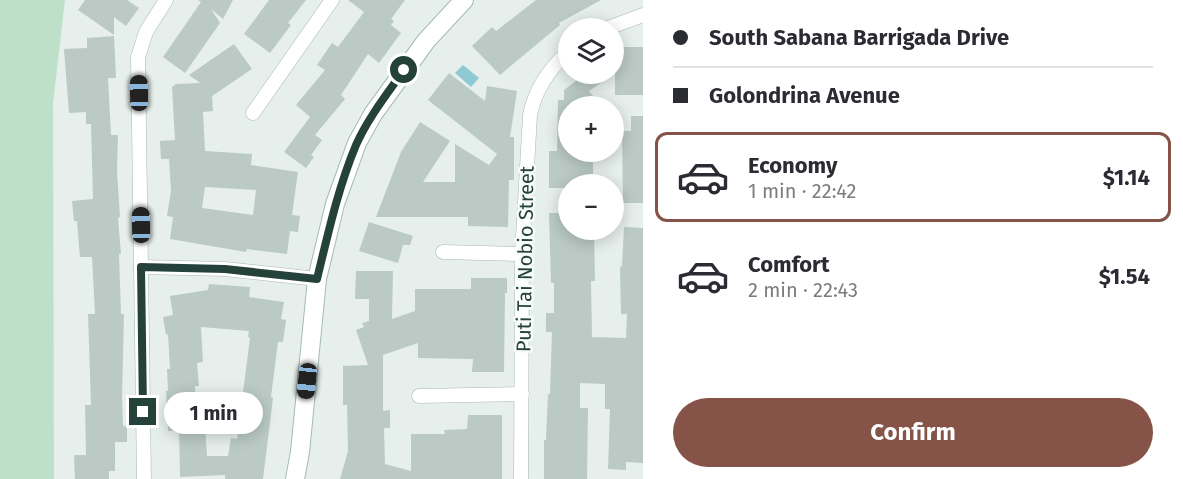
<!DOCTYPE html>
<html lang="en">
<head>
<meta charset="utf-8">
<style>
  :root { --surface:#fff; --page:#f7f7f7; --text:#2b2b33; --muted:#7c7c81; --line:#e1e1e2; --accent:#855347 }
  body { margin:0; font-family:"Fira Sans",sans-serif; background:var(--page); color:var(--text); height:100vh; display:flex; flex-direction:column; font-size:22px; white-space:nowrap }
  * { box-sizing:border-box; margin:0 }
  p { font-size:20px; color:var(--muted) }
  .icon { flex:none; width:33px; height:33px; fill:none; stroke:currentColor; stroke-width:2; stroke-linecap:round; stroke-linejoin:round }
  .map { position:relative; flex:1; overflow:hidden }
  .sheet { display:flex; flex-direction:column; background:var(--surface); width:540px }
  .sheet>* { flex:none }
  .guide { display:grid; align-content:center; height:132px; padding:0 30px; background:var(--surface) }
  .buttons { position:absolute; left:558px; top:18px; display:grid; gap:12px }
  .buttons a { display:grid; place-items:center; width:66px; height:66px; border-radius:50%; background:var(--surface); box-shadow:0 3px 15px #0003; font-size:30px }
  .end { position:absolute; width:27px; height:27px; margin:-14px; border:8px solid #24423a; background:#fff; box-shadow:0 0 0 3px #fff }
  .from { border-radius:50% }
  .bubble { position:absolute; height:42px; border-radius:21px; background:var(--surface); box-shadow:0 3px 15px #0003; font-size:20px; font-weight:700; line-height:42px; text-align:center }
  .car { position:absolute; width:18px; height:36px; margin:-18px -9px; border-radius:8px; box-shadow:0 0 4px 2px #0007; background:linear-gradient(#222 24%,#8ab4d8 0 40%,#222 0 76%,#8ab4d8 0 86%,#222 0) }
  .guide b { display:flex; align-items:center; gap:21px; height:57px; font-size:22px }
  .guide b+b { border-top:2px solid var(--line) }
  .guide i { width:15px; height:15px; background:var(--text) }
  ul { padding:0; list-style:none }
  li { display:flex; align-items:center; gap:18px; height:90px; margin:0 12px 9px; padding:0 18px; border:3px solid transparent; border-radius:12px }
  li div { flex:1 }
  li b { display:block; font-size:22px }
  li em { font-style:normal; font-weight:700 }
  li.current { border-color:var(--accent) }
  li>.icon { width:54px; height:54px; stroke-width:1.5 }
  .action { display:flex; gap:12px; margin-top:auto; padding:12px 30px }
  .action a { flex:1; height:69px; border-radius:36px; background:var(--accent); color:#fff; font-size:24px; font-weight:700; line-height:69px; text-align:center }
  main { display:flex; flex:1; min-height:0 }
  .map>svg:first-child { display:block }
  .green { fill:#bfe0c8 }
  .water { fill:#8ec9d4 }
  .building { fill:#bbcac4; fill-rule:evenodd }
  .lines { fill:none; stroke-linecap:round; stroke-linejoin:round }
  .minor-casing { stroke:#a8b8b2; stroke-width:15 }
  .secondary-casing { stroke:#a4bbb3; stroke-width:20 }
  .minor { stroke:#fff; stroke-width:14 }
  .secondary { stroke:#fff; stroke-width:18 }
  .route { stroke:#24423a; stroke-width:8 }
  .labels { text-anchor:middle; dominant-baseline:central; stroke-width:5; stroke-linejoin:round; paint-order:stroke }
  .street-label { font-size:20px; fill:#24423a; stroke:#f7fbf9 }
</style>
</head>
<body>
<main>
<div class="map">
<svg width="643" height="479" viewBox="0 0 643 479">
  <rect width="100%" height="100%" fill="#e6efeb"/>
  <polygon class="green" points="0,0 65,0 53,104 54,479 0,479"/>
  <polygon class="water" points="463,65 479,78 471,87 455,73"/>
  <g class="building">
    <polygon points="85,0 127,0 139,8 126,26 114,17 114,35 78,10"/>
    <polygon points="198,0 233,0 223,19 211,9 220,23 185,73 163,57 201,2"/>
    <polygon points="269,0 306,0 288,23 291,25 270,53 244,34"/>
    <polygon points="348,0 405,0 391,19 394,21 391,25 401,33 379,63 368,54 341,95 345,99 315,135 322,140 311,155 314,157 306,168 284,152 310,117 296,105 325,70 317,65 332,43 338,47 364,12"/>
    <polygon points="536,0 601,0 559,23 560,25 500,75 472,46 492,27 496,31"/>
    <polygon points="114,36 116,78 108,78 111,135 118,135 117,171 120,217 118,218 121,254 119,254 121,314 124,314 122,397 123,426 127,426 127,442 115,442 115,471 109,471 109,479 75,479 74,455 86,455 85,405 91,405 88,314 95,314 92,257 80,257 77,221 74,221 72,201 93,199 91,124 86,124 86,112 69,113 64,49 87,48 87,38"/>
    <path d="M 234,44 L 252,69 L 212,96 L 213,111 L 203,112 L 205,151 L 252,154 L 251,165 L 298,172 L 292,215 L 300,216 L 298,232 L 290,231 L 287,254 L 247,249 L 246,252 L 170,239 L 173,217 L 167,216 L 171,191 L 169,159 L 161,159 L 160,141 L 175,140 L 172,87 L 176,84 L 200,83 L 189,75 ZM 205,187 L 256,190 L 253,215 L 202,208 Z"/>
    <rect x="615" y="47" width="28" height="48"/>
    <polygon points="449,73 485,101 487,86 517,91 510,137 514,137 514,180 509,180 508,227 468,226 468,217 376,217 401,152 420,122 450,141 423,182 455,182 455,144 489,165 497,154 428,100"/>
    <polygon points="585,74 614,74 589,91 601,106 568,106 568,152 593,152 593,184 568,184 568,188 549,188 549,151 557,151 558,100 564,100 564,90"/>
    <polygon points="631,116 643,116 643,203 623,203 622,131 631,131"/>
    <polygon points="549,213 568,213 568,230 594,230 595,281 591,281 592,337 626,338 627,314 621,314 620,267 622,266 624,227 643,228 643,463 626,462 626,470 608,469 610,409 605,409 605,384 580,383 580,408 588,408 587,479 544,479 544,440 546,440 548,394 550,394 552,332 546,332 546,313 554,313 554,283 551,283"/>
    <polygon points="369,222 413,236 410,245 403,245 398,263 359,251"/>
    <polygon points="356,271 393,271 392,319 415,311 415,289 471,289 471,278 507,278 507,293 505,293 504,372 472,372 473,359 418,358 418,343 383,355 383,411 390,410 390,428 384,428 385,464 411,471 411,434 445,434 444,430 467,429 468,415 502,415 502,479 340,479 348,451 347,405 343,405 343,366 368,365 356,330 364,327 362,323 369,321 369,299 355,299"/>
    <path d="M 209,284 L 250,287 L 249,297 L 284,302 L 281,319 L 286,320 L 283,342 L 278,342 L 271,397 L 273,398 L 263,479 L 225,479 L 225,475 L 180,477 L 179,430 L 168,431 L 166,391 L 168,391 L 167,369 L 170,369 L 168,334 L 166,335 L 163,317 L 173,315 L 170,296 L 208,290 ZM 201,327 L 249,331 L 248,337 L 250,338 L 237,439 L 231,438 L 228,456 L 207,456 L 204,410 L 196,410 L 195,386 L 199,386 L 197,363 L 203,362 Z"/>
  </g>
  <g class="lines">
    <defs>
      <g id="minor">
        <polyline points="608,28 643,15"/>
        <polyline points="253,113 332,0"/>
        <polyline points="443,252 522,254"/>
        <polyline points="141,267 225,269 317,279"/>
        <polyline points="419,396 522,394"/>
        <polyline points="144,479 138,57 146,32 166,0"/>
        <path d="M 521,479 L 522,254 L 530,115 C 535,90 549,69 568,52"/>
      </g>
      <polyline id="secondary" points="295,479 300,452 317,279 335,204 357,143 373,114 426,41 464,0"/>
    </defs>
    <use href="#minor" class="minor-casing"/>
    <use href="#secondary" class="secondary-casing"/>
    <use href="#minor" class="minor"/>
    <use href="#secondary" class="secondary"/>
  </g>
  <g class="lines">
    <path class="route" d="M 143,412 L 141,267 L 225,269 L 317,279 C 328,234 338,188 356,145 C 368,118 387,94 404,70"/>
  </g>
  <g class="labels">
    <g class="street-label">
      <text transform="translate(525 259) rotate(-89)">Puti Tai Nobio Street</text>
    </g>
  </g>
</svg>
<div class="buttons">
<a><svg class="icon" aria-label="layers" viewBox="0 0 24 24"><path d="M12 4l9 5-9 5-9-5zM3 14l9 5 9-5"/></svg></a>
<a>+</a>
<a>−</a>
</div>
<i class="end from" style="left:404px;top:70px"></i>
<i class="end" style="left:143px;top:412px"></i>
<div class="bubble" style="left:164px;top:392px;width:99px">1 min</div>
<i class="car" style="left:139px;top:93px;rotate:359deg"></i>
<i class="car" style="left:141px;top:225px;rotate:359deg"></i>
<i class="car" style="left:307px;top:381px;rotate:186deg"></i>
</div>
<section class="sheet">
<div class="guide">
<b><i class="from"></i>South Sabana Barrigada Drive</b>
<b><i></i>Golondrina Avenue</b>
</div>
<ul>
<li class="current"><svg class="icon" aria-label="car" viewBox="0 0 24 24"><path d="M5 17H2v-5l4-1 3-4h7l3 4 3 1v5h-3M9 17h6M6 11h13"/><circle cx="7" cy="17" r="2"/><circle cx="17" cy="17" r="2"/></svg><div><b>Economy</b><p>1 min · 22:42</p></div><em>$1.14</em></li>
<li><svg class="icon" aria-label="car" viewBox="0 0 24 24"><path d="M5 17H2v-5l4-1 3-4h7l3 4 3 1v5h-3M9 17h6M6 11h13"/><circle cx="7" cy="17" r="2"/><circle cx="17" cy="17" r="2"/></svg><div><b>Comfort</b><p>2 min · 22:43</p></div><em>$1.54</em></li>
</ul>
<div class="action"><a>Confirm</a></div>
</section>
</main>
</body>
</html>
